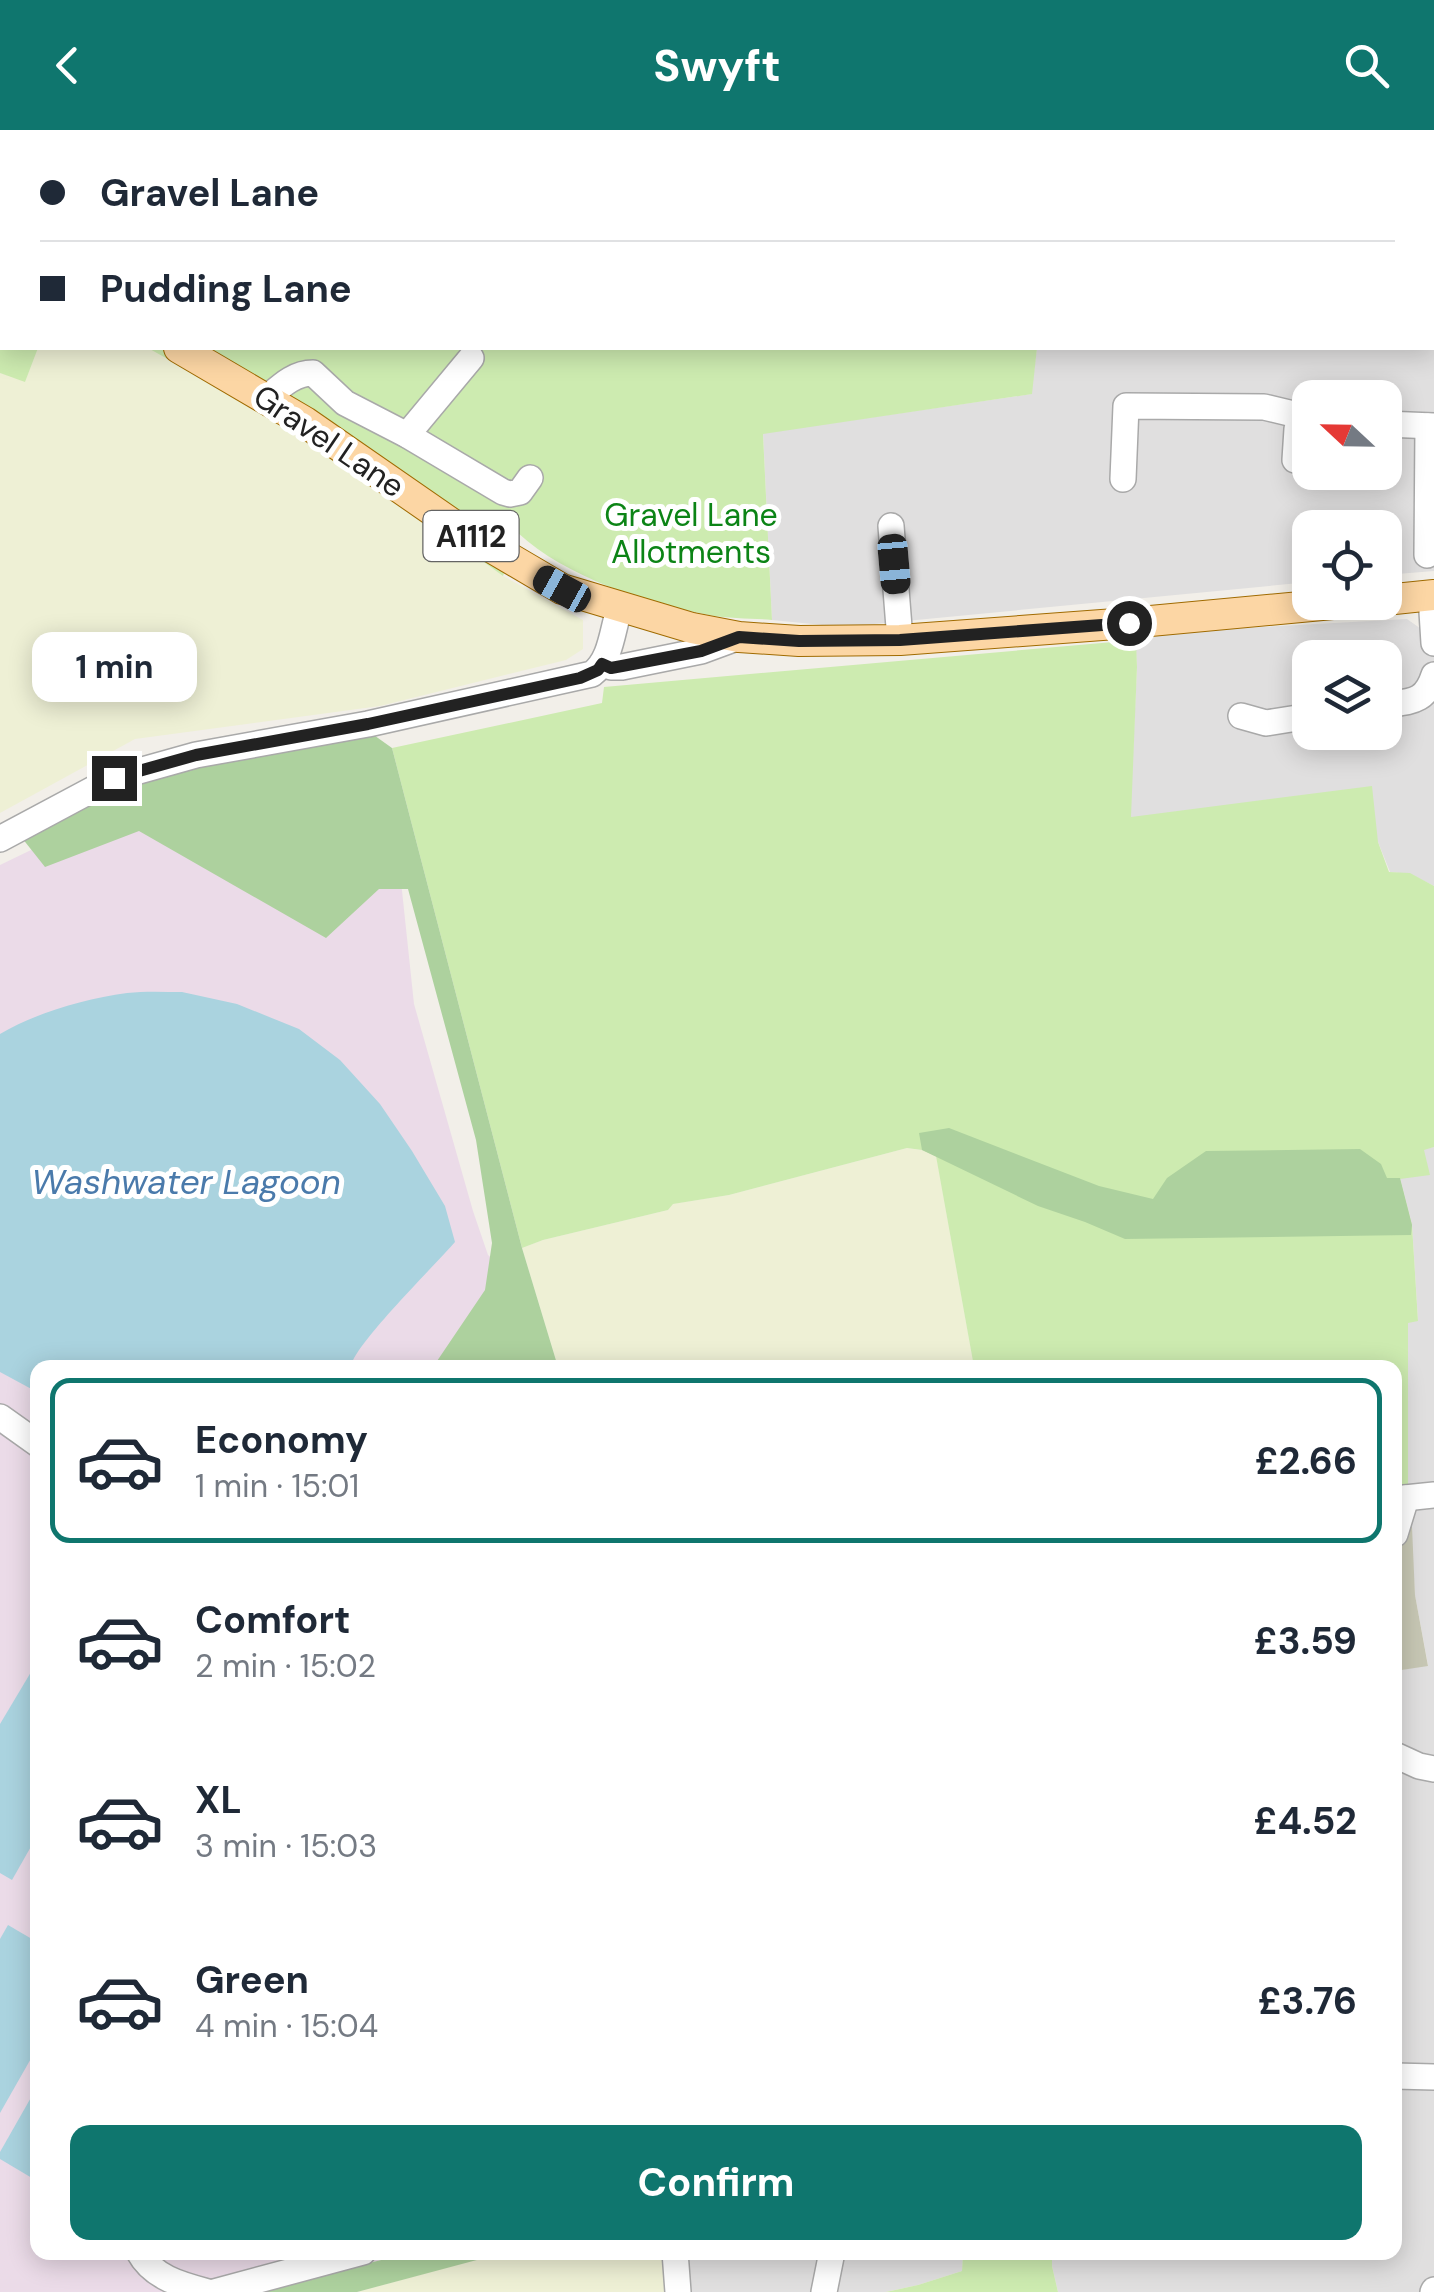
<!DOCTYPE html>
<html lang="en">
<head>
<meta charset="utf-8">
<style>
  :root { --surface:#fff; --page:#f6f6f7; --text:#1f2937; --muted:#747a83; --line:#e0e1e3; --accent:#0f766e }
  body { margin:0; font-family:"DM Sans",sans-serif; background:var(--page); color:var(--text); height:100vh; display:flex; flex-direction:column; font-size:38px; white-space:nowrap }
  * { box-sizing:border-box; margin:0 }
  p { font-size:32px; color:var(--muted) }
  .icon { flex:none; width:55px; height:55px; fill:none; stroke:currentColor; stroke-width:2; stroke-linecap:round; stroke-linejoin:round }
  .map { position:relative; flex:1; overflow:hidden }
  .sheet { position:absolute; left:30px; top:1230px; width:1372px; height:900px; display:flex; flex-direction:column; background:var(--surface); border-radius:20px; box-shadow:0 5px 25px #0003 }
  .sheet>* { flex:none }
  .banner { position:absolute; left:0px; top:0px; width:1435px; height:220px; box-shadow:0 5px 25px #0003; display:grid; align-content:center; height:220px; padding:0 40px; background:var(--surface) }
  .needle { width:65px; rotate:292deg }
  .buttons { position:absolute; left:1292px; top:250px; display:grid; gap:20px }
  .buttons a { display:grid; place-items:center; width:110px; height:110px; border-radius:20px; background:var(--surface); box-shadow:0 5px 25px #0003; font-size:50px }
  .end { position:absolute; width:45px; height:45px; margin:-22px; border:12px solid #222; background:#fff; box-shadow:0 0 0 5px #fff }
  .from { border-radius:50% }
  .bubble { position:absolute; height:70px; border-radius:20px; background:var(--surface); box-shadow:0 5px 25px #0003; font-size:32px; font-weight:700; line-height:70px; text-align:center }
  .car { position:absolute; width:30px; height:60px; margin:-30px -15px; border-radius:12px; box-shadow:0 0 8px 2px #0007; background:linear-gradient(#222 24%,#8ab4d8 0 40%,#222 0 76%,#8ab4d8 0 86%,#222 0) }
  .banner b { display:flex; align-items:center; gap:35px; height:95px; font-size:38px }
  .banner b+b { border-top:2px solid var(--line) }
  .banner i { width:25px; height:25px; background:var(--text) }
  ul { padding:18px 0 0; list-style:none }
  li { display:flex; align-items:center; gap:30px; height:165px; margin:0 20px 15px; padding:0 20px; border:5px solid transparent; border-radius:20px }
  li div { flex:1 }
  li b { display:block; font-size:38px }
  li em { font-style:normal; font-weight:700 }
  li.active { border-color:var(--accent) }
  li>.icon { width:90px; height:90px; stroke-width:1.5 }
  .primary-button { display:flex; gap:20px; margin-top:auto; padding:20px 40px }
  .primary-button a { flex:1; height:115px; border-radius:20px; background:var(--accent); color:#fff; font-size:40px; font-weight:700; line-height:115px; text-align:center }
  header { display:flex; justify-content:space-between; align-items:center; height:130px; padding:0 40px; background:var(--accent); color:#fff; font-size:45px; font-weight:700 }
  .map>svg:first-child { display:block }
  .residential { fill:#e0dfdf; fill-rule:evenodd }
  .industrial { fill:#ebdbe8 }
  .construction { fill:#c7c7b4 }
  .farmland { fill:#eef0d5 }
  .grass { fill:#cdebb0 }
  .forest { fill:#add19e }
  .water { fill:#aad3df }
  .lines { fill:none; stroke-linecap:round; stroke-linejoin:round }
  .minor-casing { stroke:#a9a9a9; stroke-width:28 }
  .major-casing { stroke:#a06b00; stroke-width:32 }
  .minor { stroke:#fff; stroke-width:25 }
  .major { stroke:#fcd6a4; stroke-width:30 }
  .route { stroke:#222; stroke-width:12 }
  .labels { text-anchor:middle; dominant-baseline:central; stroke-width:10; stroke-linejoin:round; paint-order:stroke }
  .shield { fill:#fff; stroke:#646464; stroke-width:2.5 }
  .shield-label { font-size:30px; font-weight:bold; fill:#222 }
  .street-label { font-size:32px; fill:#222; stroke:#fff }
  .park-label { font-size:32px; fill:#0c8416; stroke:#fff }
  .water-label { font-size:35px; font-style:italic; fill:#4a7aab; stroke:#fff }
</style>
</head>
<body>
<header><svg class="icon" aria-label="back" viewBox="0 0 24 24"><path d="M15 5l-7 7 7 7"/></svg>Swyft<svg class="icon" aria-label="search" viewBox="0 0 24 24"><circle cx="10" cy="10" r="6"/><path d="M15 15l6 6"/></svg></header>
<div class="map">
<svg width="1434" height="2162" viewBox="0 0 1434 2162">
  <rect width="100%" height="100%" fill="#f2efe9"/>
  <g class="residential">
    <path d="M 1063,0 L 1434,0 L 1434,441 L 1385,445 L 1385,398 L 1310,398 L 1310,452 L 843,497 L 772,490 L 763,303 L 1031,264 L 1037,218 L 1432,218 L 1432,2 L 1063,2 ZM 1310,268 L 1385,268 L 1385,342 L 1310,342 Z"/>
    <path d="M 1407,489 L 1434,508 L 1434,756 L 1410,744 L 1390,742 L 1378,712 L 1130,687 L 1137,537 L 1135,504 ZM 1310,528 L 1385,528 L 1385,602 L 1310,602 Z"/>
    <polygon points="1434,1017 1434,1939 1395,1937 1395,1541 1428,1535 1415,1465 1408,1355 1408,1192 1418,1190 1412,1095 1400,1048 1424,1019"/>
    <polygon points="1395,1952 1434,1952 1434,2162 1058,2162 1052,2136 1052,2123 1395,2122"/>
    <polygon points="680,2123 963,2123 962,2141 918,2155 886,2162 683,2162"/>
  </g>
  <polygon class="industrial" points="387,619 414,874 473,1081 488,1125 503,1138 530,1237 38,1238 38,2122 409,2123 254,2162 0,2162 0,735 145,665"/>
  <polygon class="construction" points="1411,1374 1415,1465 1428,1536 1395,1541 1395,1377"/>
  <g class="farmland">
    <polygon points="38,218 152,218 325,317 503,446 583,490 583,519 566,530 380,576 135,609 0,683 0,243 25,251"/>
    <polygon points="907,1018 922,1020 936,1025 974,1237 558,1237 522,1118 543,1110 668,1080 672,1074 729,1065"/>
    <polygon points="503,2122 667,2123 672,2162 357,2162"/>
  </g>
  <g class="grass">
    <polygon points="0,0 1063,0 1063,2 2,2 2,218 38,218 25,252 0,243"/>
    <path d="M 148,218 L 1037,218 L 1032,264 L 763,304 L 772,490 C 751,488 730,489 709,485 C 645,473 566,447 518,403 L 503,446 L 325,317 Z"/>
    <polygon points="1136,510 1137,537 1131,687 1372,656 1378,712 1389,742 1410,743 1434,756 1434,1017 1424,1020 1430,1045 1400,1049 1412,1095 1418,1191 1408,1193 1408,1355 1395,1357 1395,1238 974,1237 936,1026 922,1020 907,1018 729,1065 673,1074 668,1080 543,1110 522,1118 392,618 602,573 604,557"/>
    <polygon points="963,2122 1052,2123 1052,2136 1058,2162 886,2162 918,2155 962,2141"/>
  </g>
  <g class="forest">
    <polygon points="371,603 392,618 522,1118 558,1237 433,1237 485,1160 492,1113 476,1010 408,759 379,759 326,808 139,701 45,737 22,708 121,658 203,636"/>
    <polygon points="949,998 1099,1056 1153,1069 1167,1048 1206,1021 1360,1019 1381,1034 1387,1048 1400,1048 1412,1095 1411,1105 1125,1109 1085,1092 1038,1076 922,1020 919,1003"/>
    <polygon points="409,2123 503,2123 357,2162 254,2162"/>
  </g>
  <g class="water">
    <path d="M 182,862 L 237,874 L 299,899 L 340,930 L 380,974 L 412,1021 L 445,1076 L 455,1112 C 436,1134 352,1217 351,1237 L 38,1238 L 37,1262 L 0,1242 L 0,904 C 38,882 84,869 127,863 C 145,861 164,862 182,862 Z"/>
    <polygon points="37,1532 37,1706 12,1750 0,1743 0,1594"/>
    <polygon points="8,1795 37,1812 37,1918 0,1983 0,1809"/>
    <polygon points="37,1957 38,2051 37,2051 0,2029 0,2022"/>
  </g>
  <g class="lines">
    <defs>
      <g id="minor">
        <polyline points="1432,119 1434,119"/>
        <path d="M 267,268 C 281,256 294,243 313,243 L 345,273 L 407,305 L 503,362 L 510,364 L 520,362 L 530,348"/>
        <polyline points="1385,294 1434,296"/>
        <polyline points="407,305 471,228"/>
        <polyline points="1295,330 1297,299 1303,287"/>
        <polyline points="1123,349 1126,276 1264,277 1310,288"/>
        <polyline points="891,396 900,510"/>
        <polyline points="1427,425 1428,296"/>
        <polyline points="1431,466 1434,513"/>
        <polyline points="602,534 611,537 622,537 701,521 739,507"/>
        <path d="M 1385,575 C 1411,571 1425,573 1434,545"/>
        <polyline points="1241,586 1266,593 1310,586"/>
        <path d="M 0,709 L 114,648 L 196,625 L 368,594 L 592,544 C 612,529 612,499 620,477"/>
        <polyline points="0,1287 38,1314"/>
        <polyline points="1395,1369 1434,1365"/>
        <polyline points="1395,1404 1406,1368"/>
        <polyline points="1395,1625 1419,1636 1434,1639"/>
        <polyline points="1395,1946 1434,1947"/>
        <path d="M 139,2122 C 153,2148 182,2155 208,2162"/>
        <polyline points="675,2122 678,2162"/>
        <polyline points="214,2162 363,2122"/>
        <polyline points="824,2162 832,2122"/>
        <polyline points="1433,2162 1434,2160"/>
      </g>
      <g id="major">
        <polyline points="0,147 2,148"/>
        <polyline points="179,218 305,292 455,396 562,459 692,498 739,507 799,511 900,510 1129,493 1354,472"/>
        <polyline points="1385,470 1434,465"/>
      </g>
    </defs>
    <use href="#minor" class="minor-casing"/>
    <use href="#major" class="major-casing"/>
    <use href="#minor" class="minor"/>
    <use href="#major" class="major"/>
  </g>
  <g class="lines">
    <polyline class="route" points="114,648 196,625 368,594 580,548 598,540 602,534 611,538 622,536 701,521 739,507 799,511 900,510 1129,493"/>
  </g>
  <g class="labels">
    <rect class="shield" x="423.5" y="381" width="95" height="50" rx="8"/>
    <g class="shield-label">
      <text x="471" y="406">A1112</text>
    </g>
    <g class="street-label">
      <text transform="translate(329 311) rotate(34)">Gravel Lane</text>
    </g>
    <g class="park-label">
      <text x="691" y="385">Gravel Lane<tspan x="691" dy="37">Allotments</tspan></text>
    </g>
    <g class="water-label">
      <text x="186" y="1052">Washwater Lagoon</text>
    </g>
  </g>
</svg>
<div class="buttons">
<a><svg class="needle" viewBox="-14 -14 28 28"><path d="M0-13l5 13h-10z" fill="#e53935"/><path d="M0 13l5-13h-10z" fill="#747a83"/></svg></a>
<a><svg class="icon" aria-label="locate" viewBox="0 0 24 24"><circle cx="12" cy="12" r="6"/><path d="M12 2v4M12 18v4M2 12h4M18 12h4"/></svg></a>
<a><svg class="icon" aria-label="layers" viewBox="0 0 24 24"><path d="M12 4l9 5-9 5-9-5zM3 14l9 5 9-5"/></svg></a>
</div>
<i class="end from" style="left:1129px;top:493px"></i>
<i class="end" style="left:114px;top:648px"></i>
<div class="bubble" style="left:32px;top:502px;width:165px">1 min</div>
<i class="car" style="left:894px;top:434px;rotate:175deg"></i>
<i class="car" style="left:562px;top:459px;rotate:299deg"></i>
<div class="banner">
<b><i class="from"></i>Gravel Lane</b>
<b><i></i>Pudding Lane</b>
</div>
<section class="sheet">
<ul>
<li class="active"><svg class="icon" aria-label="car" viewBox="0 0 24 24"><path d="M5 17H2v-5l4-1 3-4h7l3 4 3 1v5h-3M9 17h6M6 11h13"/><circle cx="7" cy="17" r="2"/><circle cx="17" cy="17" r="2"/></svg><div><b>Economy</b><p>1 min · 15:01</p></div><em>£2.66</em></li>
<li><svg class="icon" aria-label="car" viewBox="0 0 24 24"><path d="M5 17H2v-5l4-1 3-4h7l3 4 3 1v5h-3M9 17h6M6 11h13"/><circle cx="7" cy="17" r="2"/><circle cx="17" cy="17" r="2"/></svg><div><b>Comfort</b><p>2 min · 15:02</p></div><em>£3.59</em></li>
<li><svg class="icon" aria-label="car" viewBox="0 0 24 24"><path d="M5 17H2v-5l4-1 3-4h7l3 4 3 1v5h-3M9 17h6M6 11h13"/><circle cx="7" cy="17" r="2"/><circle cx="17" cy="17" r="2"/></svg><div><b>XL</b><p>3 min · 15:03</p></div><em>£4.52</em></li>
<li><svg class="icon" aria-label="car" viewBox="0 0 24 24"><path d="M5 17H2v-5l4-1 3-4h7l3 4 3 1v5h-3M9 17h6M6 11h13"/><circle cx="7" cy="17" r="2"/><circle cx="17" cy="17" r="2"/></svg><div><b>Green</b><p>4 min · 15:04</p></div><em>£3.76</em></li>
</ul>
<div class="primary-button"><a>Confirm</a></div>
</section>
</div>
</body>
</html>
